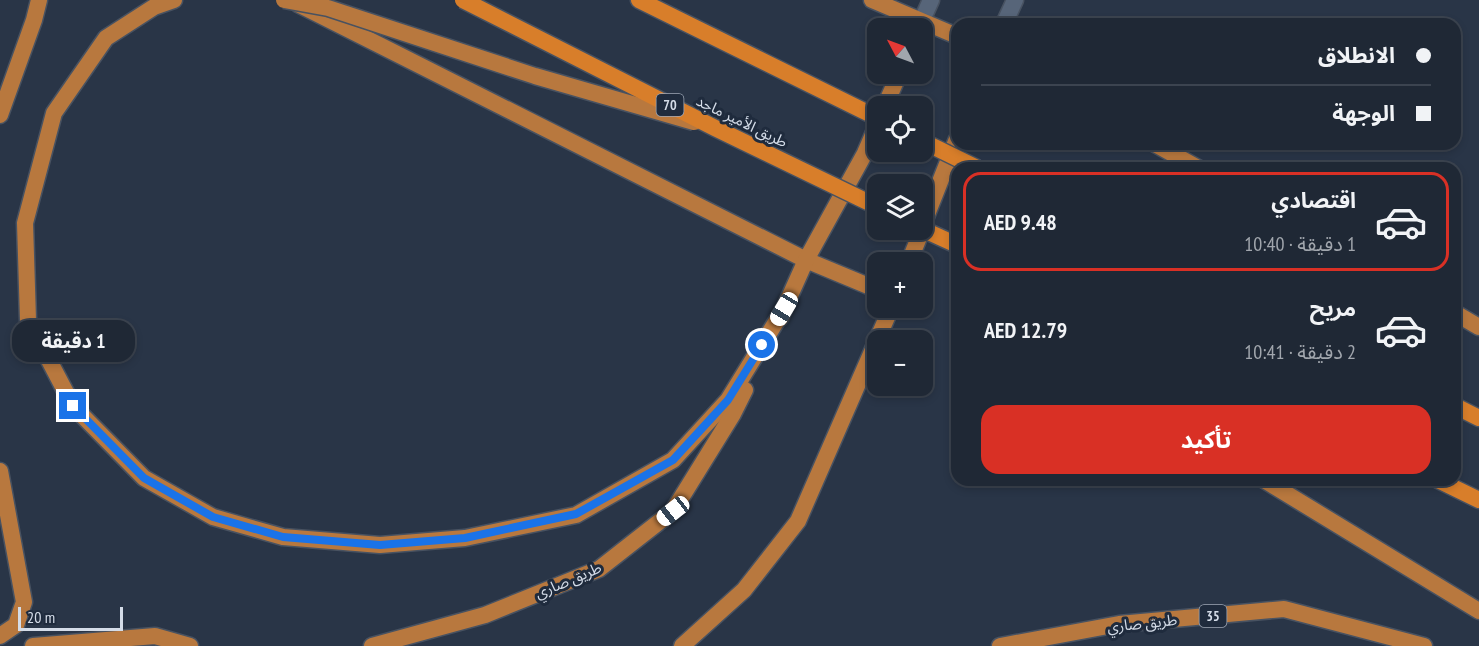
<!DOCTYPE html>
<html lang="ar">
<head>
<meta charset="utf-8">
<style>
  :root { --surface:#1f2835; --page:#27303d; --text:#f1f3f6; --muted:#a1a6ad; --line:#3c4450; --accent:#d93025 }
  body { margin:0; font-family:"PT Sans Narrow","Noto Sans Arabic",sans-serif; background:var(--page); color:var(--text); direction:rtl; height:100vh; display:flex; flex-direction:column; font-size:22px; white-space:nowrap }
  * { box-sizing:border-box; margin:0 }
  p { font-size:20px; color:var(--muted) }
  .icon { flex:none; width:33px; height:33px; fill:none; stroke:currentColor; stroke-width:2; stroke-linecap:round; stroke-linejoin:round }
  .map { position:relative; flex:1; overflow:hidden; direction:ltr }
  .details { position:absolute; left:951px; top:162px; width:510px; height:324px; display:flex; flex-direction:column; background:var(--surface); border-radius:18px; box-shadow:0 3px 9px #0003,0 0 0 2px var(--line); direction:rtl }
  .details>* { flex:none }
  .banner { position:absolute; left:951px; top:18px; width:510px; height:132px; border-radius:18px; box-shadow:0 3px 9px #0003,0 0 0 2px var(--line); direction:rtl; display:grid; align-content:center; height:132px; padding:0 30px; background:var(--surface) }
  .needle { width:39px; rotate:311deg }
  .tools { position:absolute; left:867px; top:18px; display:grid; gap:12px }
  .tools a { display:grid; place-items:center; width:66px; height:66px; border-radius:12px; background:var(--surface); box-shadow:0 3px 9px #0003,0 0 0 2px var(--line); font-size:30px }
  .scale { position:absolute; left:18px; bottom:15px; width:105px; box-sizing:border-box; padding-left:6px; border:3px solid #d4dce8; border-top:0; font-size:16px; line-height:21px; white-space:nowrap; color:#d4dce8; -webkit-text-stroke:4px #1f2b3d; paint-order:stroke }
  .end { position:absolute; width:27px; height:27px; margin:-14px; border:8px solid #1a73e8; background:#fff; box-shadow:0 0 0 3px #fff }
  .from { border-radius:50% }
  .bubble { position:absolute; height:42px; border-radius:18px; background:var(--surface); box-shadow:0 3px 9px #0003,0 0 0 2px var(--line); font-size:20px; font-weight:700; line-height:42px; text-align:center; direction:rtl }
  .car { position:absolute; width:18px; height:36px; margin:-18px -9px; border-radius:8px; box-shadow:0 0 4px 2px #0007; background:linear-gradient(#fff 24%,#345 0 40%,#fff 0 76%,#345 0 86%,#fff 0) }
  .banner b { display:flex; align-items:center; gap:21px; height:57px; font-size:22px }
  .banner b+b { border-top:2px solid var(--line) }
  .banner i { width:15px; height:15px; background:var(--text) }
  ul { padding:10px 0 0; list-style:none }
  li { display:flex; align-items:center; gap:18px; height:99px; margin:0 12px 9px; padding:0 18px; border:3px solid transparent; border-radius:18px }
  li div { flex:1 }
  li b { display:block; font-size:22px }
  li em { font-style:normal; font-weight:700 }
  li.selected { border-color:var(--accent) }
  li>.icon { width:54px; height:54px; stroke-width:1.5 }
  .button { display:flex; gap:12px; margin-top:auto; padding:12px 30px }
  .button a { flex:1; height:69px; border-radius:18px; background:var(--accent); color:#fff; font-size:24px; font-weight:700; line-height:69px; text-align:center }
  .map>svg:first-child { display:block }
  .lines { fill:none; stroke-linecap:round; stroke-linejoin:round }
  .secondary-casing { stroke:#485261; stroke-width:19 }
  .primary-casing { stroke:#485261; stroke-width:19 }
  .trunk-casing { stroke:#485261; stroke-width:19 }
  .secondary { stroke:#576579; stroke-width:16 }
  .primary { stroke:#b8783e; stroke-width:16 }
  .trunk { stroke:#d87e2a; stroke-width:16 }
  .primary-bridge-casing { stroke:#485261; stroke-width:19; stroke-linecap:butt }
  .trunk-bridge-casing { stroke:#485261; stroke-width:19; stroke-linecap:butt }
  .primary-bridge { stroke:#b8783e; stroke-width:16 }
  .trunk-bridge { stroke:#d87e2a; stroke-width:16 }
  .route { stroke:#1a73e8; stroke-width:8 }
  .labels { text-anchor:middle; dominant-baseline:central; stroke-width:6; stroke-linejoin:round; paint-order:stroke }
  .shield { fill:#1f2b3d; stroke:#9ea7b5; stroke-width:1.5 }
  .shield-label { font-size:14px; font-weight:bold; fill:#d4dce8 }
  .street-label { font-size:15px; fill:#d4dce8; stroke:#1f2b3d }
</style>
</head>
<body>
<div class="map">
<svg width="1479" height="646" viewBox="0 0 1479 646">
  <rect width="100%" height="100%" fill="#293547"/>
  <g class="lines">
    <defs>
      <g id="secondary">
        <polyline points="922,20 931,0"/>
        <polyline points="1004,24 1015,0"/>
      </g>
      <g id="primary">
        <polyline points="174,0 154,7 106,38 54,113 25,223 28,320 73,406 144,478 213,517 283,537 380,545 465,538 576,515 673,460 728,400 784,309"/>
        <polyline points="872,0 957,36"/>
        <polyline points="298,4 806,260 878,290"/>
        <polyline points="885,106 899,74"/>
        <polyline points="0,115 34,20 39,0"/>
        <polyline points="1155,144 1198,168"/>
        <polyline points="922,227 957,139"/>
        <polyline points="909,262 922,230"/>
        <polyline points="1455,313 1479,327"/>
        <polyline points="780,318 806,260 865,153 878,123"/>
        <polyline points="0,471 24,602 16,625 0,636"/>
        <polyline points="1264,480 1479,611"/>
        <polyline points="33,646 155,636 190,646"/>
        <polyline points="372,646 485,615 599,569 673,511 733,414 745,390"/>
        <polyline points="682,646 744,590 798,521 891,308"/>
        <polyline points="1000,646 1119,624 1284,609 1424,646"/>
      </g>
      <g id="trunk">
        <polyline points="639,0 878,118"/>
        <polyline points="922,229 957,245"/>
        <polyline points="1455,406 1479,418"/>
        <polyline points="1438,480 1479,500"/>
      </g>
    </defs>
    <use href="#secondary" class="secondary-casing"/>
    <use href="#primary" class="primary-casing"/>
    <use href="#trunk" class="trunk-casing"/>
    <use href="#secondary" class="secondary"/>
    <use href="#primary" class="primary"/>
    <use href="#trunk" class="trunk"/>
    <defs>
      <polyline id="primary-bridge" points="284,0 328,8 535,76 694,122"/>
      <g id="trunk-bridge">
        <polyline points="463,0 715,128 878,207"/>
        <polyline points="922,141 977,168"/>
      </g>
    </defs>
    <use href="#primary-bridge" class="primary-bridge-casing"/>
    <use href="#trunk-bridge" class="trunk-bridge-casing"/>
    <use href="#primary-bridge" class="primary-bridge"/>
    <use href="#trunk-bridge" class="trunk-bridge"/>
  </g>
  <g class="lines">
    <polyline class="route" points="73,406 144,478 213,517 283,537 380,545 465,538 576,514 673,460 728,400 762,345"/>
  </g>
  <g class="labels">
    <g class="shield">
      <rect x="656.5" y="94" width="27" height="22" rx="4.5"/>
      <rect x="1199.5" y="605" width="27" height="22" rx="4.5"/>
    </g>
    <g class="shield-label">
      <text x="670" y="105">70</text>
      <text x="1213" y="616">35</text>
    </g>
    <g class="street-label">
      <text transform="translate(742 121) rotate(26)">طريق الأمير ماجد</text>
      <text transform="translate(568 580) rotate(-23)">طريق صاري</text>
      <text transform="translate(1142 623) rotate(-6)">طريق صاري</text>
    </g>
  </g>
</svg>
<div class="tools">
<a><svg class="needle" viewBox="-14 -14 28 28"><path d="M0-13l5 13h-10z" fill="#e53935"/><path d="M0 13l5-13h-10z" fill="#a1a6ad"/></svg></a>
<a><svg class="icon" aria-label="locate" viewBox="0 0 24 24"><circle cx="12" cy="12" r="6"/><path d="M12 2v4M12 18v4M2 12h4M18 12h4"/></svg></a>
<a><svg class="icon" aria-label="layers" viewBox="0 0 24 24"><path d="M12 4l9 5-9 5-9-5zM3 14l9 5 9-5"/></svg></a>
<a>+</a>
<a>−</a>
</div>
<div class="scale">20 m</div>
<i class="end from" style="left:762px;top:345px"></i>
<i class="end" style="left:73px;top:406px"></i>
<div class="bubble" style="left:12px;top:320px;width:123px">1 دقيقة</div>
<i class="car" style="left:784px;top:309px;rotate:211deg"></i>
<i class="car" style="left:673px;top:511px;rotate:232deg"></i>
<div class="banner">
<b><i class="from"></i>الانطلاق</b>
<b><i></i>الوجهة</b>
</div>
<section class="details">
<ul>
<li class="selected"><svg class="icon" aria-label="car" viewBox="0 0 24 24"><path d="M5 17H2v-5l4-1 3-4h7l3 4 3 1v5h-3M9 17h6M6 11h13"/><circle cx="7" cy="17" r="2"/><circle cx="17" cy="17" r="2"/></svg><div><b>اقتصادي</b><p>1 دقيقة · 10:40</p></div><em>AED 9.48</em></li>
<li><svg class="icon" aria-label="car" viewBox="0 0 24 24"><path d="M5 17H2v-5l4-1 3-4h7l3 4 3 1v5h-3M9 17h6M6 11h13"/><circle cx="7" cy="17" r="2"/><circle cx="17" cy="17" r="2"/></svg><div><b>مريح</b><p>2 دقيقة · 10:41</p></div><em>AED 12.79</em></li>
</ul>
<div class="button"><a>تأكيد</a></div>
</section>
</div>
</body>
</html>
